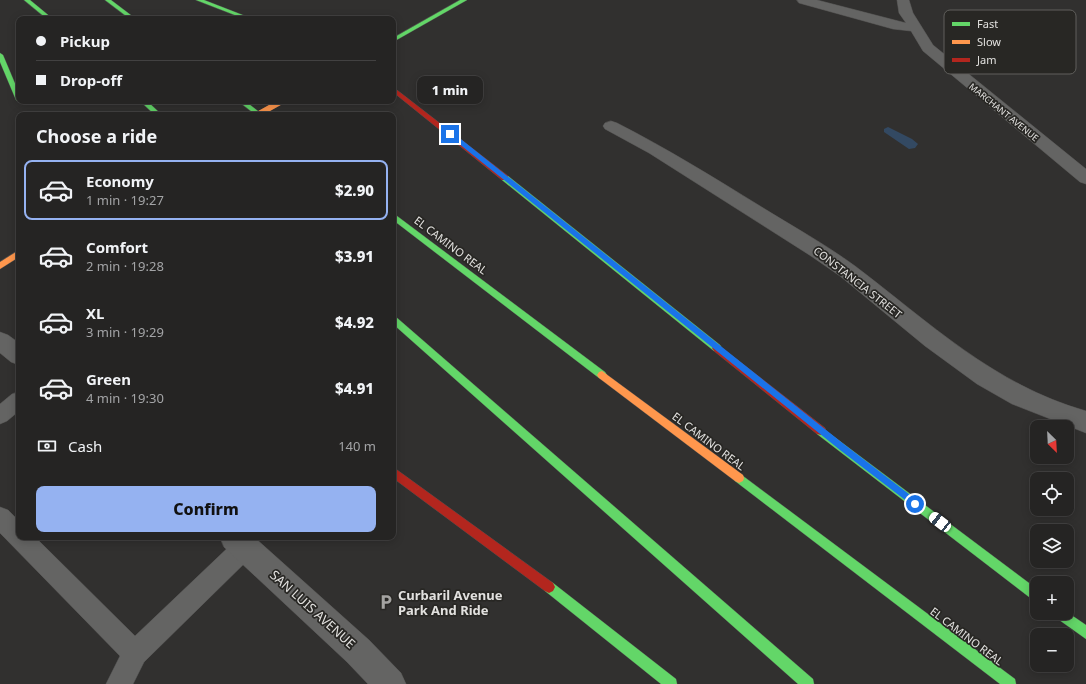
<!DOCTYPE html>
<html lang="en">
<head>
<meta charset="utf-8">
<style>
  :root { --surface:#252423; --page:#313030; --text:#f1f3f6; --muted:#a3a4a6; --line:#424141; --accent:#95b2f1 }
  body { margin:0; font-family:"Noto Sans",sans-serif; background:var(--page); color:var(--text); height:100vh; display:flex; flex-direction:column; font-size:15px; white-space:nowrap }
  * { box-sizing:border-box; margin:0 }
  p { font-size:13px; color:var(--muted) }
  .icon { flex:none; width:22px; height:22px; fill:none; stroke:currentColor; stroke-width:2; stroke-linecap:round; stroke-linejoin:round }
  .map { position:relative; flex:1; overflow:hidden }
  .side { position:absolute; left:16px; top:112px; width:380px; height:428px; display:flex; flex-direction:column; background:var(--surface); border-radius:8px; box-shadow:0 2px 10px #0003,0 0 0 1px var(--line) }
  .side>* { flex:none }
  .banner { position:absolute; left:16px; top:16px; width:380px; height:88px; border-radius:8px; box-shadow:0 2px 10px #0003,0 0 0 1px var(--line); display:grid; align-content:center; height:88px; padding:0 20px; background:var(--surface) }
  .needle { width:26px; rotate:156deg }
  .tools { position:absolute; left:1030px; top:420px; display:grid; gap:8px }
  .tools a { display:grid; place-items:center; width:44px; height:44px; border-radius:8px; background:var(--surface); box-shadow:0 2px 10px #0003,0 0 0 1px var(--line); font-size:20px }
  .end { position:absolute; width:18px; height:18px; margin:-9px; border:5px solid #1a73e8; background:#fff; box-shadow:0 0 0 2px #fff }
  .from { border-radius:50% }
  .bubble { position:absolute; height:28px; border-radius:8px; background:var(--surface); box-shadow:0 2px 10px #0003,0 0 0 1px var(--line); font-size:13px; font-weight:800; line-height:28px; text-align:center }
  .car { position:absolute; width:12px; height:24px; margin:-12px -6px; border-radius:5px; box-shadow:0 0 3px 1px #0007; background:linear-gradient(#fff 24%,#345 0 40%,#fff 0 76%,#345 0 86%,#fff 0) }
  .banner b { display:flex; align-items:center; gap:14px; height:38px; font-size:15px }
  .banner b+b { border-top:1px solid var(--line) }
  .banner i { width:10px; height:10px; background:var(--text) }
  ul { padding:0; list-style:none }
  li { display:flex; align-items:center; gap:12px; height:60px; margin:0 8px 6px; padding:0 12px; border:2px solid transparent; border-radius:8px }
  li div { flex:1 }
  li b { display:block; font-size:15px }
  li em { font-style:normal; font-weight:800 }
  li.on { border-color:var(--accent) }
  li>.icon { width:36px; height:36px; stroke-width:1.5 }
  h2 { padding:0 20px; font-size:18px; line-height:48px }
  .pay { display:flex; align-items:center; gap:10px; height:44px; padding:0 20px; font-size:15px }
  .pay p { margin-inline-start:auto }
  .cta { display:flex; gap:8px; margin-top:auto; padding:8px 20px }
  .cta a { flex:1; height:46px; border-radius:8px; background:var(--accent); color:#111; font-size:16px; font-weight:800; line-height:46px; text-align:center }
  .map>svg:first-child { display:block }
  .water { fill:#334962 }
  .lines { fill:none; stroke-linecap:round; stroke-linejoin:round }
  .lane-casing { stroke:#4e4d4c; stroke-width:1 }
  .street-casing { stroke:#4e4d4c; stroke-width:1 }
  .fast-casing { stroke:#4e4d4c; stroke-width:1 }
  .slow-casing { stroke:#4e4d4c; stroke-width:1 }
  .jam-casing { stroke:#4e4d4c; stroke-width:1 }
  .lane { fill:#646463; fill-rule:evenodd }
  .street { fill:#646463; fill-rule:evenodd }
  .fast { fill:#63d668; fill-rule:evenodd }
  .slow { fill:#ff974d; fill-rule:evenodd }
  .jam { fill:#b3261e; fill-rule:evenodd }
  .slow-bridge-casing { stroke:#4e4d4c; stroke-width:6; stroke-linecap:butt }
  .slow-bridge { stroke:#ff974d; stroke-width:6 }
  .route { fill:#1a73e8 }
  .labels { text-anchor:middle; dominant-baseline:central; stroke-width:3.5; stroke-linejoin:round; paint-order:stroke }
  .far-street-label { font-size:9px; fill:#e2e1df; stroke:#282724 }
  .street-label { font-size:11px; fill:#e2e1df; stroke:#282724 }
  .near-poi-label { font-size:13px; font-weight:bold; fill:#e2e1df; stroke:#282724; text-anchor:start }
  .near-street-label { font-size:13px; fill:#e2e1df; stroke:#282724 }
  .key { fill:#282724; stroke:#605f5c; stroke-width:1 }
  .key-label { font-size:11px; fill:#e2e1df }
</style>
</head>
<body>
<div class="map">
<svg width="1086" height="684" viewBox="0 0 1086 684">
  <rect width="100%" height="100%" fill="#31302f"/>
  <polygon class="water" points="888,127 912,139 918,144 915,148 909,149 884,132 884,129"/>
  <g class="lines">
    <defs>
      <g id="lane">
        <polygon points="19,392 19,411 7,421 0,424 0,404 12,394"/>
        <polygon points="0,507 8,510 19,521 19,537 35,537 135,636 237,539 242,537 253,539 256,547 253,555 144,662 133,684 106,684 120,656 0,533"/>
      </g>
      <g id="street">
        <polygon points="797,0 817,0 906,23 899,13 897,0 909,0 913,13 933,45 1086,169 1086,184 1080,182 923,51 911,31 893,29 799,3"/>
        <path d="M 611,121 L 617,123 C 666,148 713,177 760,206 C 792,226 825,244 855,266 C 929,322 994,385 1086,411 L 1086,433 L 1012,404 L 977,384 L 925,346 L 840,276 L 811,256 L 649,153 L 605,129 L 603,126 L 605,123 Z"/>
        <polygon points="0,332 8,335 19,343 19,365 11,362 0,353"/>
        <polygon points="220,537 254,537 369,640 401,673 406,684 368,684 347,662 224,547"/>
      </g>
      <g id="fast">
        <polygon points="24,0 30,0 53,19 47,19"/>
        <polygon points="105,0 111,0 136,19 130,19"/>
        <polygon points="196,0 204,0 253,19 245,19"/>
        <polygon points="460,0 467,0 393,42 393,38"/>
        <polygon points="0,53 3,55 19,93 19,101 21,101 19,102 16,100 0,62"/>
        <polygon points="140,101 147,101 162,115 155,115"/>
        <polygon points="238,101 245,101 263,115 256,115"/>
        <polygon points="502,176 508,176 720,345 722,348 720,351 714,351 502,180"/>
        <polygon points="393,213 605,372 607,375 605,378 602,379 599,378 393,220"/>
        <polygon points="393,316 396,317 813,679 814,684 798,684 393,324"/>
        <polygon points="821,427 1037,589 1037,602 1033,600 817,434 816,431 817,428"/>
        <polygon points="739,473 1015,679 1016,684 1000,684 735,481 734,478 735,475"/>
        <polygon points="549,581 553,583 676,679 677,684 661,684 545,591 543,587 545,583"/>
        <polygon points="1067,612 1086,625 1086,639 1055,617 1053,613 1067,613"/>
      </g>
      <g id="slow">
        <polygon points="19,250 19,257 0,269 0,262"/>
        <polygon points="602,371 743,475 744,478 743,481 739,483 735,481 599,378 597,375 599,372"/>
      </g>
      <g id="jam">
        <polygon points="393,87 508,176 508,180 502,180 393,92"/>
        <polygon points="717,344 825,428 826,431 825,434 821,435 817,434 714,351 712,348 714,345"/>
        <polygon points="393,467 553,583 555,587 553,591 549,593 545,591 393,478"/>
      </g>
    </defs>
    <use href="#lane" class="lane-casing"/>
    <use href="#street" class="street-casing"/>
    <use href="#fast" class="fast-casing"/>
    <use href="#slow" class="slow-casing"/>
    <use href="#jam" class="jam-casing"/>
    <use href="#lane" class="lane"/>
    <use href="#street" class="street"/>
    <use href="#fast" class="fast"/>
    <use href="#slow" class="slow"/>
    <use href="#jam" class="jam"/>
    <defs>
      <polyline id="slow-bridge" points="257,115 282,101"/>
    </defs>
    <use href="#slow-bridge" class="slow-bridge-casing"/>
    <use href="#slow-bridge" class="slow-bridge"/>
  </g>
  <polygon class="route" points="448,132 452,132 845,445 918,501 918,506 913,506 840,450 448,135"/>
  <defs>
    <symbol id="parking-bare" viewBox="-9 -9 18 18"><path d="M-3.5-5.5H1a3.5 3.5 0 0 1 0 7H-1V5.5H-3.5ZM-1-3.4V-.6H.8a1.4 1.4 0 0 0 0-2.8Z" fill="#a4a3a1" stroke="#282724" stroke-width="2.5" paint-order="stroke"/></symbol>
  </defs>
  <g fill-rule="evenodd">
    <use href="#parking-bare" x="375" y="591" width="22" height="22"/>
  </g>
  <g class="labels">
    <g class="far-street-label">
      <text transform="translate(1004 112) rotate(39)">MARCHANT AVENUE</text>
    </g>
    <g class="street-label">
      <text transform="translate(451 245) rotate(37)">EL CAMINO REAL</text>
      <text transform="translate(858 282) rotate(38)">CONSTANCIA STREET</text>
      <text transform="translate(709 441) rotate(37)">EL CAMINO REAL</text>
      <text transform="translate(967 636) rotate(37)">EL CAMINO REAL</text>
    </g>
    <g class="near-poi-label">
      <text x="398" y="595">Curbaril Avenue<tspan x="398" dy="15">Park And Ride</tspan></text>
    </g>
    <g class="near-street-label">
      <text transform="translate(313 609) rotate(42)">SAN LUIS AVENUE</text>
    </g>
  </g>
  <rect x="944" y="10" width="132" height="64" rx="6" class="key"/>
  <rect x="952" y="22" width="18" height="4" fill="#63d668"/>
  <rect x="952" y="40" width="18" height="4" fill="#ff974d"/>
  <rect x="952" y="58" width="18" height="4" fill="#b3261e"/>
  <g class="key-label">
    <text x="977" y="28">Fast</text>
    <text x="977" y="46">Slow</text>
    <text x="977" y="64">Jam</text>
  </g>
</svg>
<div class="tools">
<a><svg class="needle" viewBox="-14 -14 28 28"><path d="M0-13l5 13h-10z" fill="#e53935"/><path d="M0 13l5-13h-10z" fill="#a3a4a6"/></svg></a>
<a><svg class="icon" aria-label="locate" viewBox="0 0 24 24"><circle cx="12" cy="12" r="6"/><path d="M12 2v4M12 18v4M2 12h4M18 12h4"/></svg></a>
<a><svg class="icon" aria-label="layers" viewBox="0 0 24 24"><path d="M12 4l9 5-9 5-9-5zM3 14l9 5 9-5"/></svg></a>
<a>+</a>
<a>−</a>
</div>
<i class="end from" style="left:915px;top:504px"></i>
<i class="end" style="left:450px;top:134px"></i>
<div class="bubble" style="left:417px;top:76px;width:66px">1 min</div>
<i class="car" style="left:940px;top:522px;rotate:308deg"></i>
<div class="banner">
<b><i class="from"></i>Pickup</b>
<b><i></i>Drop-off</b>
</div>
<section class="side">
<h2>Choose a ride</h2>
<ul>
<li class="on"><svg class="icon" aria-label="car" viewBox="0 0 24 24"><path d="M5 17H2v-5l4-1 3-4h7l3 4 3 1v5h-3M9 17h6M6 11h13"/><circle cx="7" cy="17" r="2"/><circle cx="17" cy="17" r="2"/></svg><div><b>Economy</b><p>1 min · 19:27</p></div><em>$2.90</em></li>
<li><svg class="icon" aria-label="car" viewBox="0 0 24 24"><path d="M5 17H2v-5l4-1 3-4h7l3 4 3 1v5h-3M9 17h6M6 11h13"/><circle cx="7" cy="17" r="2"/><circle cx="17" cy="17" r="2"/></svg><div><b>Comfort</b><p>2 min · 19:28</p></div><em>$3.91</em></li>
<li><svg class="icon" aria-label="car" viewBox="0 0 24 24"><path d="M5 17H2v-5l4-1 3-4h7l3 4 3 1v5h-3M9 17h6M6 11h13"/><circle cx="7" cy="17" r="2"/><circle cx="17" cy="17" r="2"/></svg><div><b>XL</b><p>3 min · 19:29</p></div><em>$4.92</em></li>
<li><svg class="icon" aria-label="car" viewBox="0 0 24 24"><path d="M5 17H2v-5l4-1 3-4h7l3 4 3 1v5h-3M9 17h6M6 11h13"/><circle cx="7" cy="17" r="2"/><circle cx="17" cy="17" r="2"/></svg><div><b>Green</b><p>4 min · 19:30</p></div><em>$4.91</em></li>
</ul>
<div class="pay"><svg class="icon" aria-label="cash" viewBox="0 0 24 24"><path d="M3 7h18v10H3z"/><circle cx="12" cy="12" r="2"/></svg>Cash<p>140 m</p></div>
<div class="cta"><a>Confirm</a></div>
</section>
</div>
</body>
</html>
